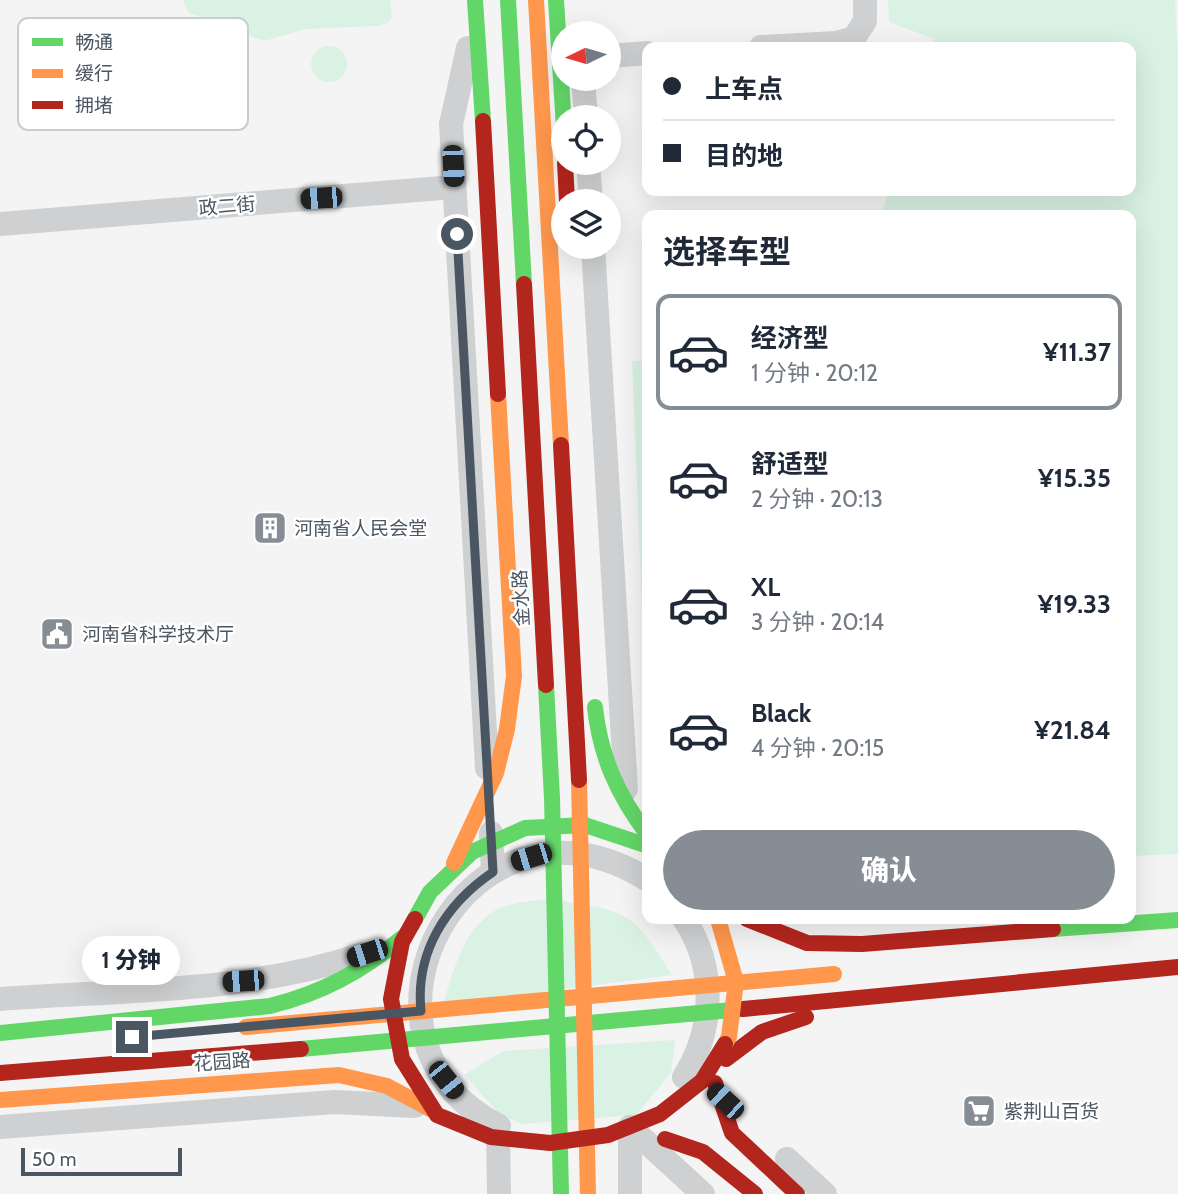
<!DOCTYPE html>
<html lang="zh">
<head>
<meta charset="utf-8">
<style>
  :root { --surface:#fff; --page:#f6f6f7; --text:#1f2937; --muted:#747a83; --line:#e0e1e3; --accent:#868d94 }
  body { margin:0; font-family:Cabin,"Noto Sans SC",sans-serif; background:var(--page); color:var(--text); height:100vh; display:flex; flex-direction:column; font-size:26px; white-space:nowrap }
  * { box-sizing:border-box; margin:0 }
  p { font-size:23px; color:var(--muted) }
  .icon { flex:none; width:38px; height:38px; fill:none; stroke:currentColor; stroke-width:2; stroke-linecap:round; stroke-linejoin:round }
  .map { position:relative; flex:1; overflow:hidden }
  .details { position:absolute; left:642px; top:210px; width:494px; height:714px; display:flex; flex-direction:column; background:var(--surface); border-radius:14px; box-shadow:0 7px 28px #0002 }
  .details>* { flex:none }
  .top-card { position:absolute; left:642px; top:42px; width:494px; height:154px; border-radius:14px; box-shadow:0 7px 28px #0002; display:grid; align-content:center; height:154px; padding:0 21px; background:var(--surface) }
  .needle { width:46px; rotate:265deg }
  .tools { position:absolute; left:551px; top:21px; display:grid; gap:14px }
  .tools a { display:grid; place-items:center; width:70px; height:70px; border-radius:50%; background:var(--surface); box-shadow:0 7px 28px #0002; font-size:35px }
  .scale { position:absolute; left:21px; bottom:18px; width:161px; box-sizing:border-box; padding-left:7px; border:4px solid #4a5661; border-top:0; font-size:19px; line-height:24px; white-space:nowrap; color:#4a5661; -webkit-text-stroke:5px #fff; paint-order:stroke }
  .end { position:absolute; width:32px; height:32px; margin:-16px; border:9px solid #4a5661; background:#fff; box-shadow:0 0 0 4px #fff }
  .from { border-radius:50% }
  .bubble { position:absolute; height:49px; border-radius:24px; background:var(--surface); box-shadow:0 7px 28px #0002; font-size:23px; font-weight:800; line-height:49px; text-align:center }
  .car { position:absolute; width:21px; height:42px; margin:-21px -10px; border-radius:9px; box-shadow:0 0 5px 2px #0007; background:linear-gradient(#222 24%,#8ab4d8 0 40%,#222 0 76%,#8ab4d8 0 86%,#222 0) }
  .top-card b { display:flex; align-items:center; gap:24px; height:66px; font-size:26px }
  .top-card b+b { border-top:2px solid var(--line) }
  .top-card i { width:18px; height:18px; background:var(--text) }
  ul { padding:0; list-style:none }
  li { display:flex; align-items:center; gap:21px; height:116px; margin:0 14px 10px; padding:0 7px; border:4px solid transparent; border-radius:14px }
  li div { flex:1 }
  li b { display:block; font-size:26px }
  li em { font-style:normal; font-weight:800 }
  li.current { border-color:var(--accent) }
  li>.icon { width:63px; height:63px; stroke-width:1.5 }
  h2 { padding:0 21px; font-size:32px; line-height:84px }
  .cta { display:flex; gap:14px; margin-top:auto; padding:14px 21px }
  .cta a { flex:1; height:80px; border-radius:42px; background:var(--accent); color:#fff; font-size:28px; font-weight:800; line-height:80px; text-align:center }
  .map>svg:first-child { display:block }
  .green { fill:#d9f2e3 }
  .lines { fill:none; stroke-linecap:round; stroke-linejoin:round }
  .street { stroke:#ced0d2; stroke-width:24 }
  .fast { stroke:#63d668; stroke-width:16 }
  .slow { stroke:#ff974d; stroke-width:16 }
  .jam { stroke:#b3261e; stroke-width:16 }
  .fast-bridge { stroke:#63d668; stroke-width:16 }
  .slow-bridge { stroke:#ff974d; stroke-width:16 }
  .jam-bridge { stroke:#b3261e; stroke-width:16 }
  .route { stroke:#4a5661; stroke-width:9 }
  .labels { text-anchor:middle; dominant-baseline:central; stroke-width:5; stroke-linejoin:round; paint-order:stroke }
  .street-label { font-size:19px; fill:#4a5661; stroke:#fff }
  .poi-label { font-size:19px; fill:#4a5661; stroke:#fff; text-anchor:start }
  .key { fill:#fff; stroke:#c9ccd0; stroke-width:2 }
  .key-label { font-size:19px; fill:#4a5661 }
</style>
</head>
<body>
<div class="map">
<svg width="1178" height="1194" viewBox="0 0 1178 1194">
  <rect width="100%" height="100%" fill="#f4f4f4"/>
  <g class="green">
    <polygon points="183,0 390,0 392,17 388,23 377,26 306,29 264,41 188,12"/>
    <polygon points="888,0 1175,0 1178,57 1178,854 1131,856 1130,215 881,215 889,191 1130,191 1130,47 932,47 934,39 889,22"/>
    <circle cx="329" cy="64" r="18"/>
    <polygon points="647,360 648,360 647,727 632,361"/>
    <path d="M 548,899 C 625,911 631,907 672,975 L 443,1005 C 454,970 463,926 500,908 C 514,902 533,901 548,899 Z"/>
    <polygon points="675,1040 671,1073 636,1115 522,1124 500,1114 464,1075 503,1051"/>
  </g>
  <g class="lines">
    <g class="street">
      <polyline points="761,47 836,43 854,38 865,21 865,0"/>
      <polyline points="468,48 451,124 487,768"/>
      <polyline points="609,56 648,53"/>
      <polyline points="583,79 586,117"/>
      <polyline points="588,163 591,201"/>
      <polyline points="0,224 454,187"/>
      <polyline points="593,247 626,789"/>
      <polyline points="491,833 493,872"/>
      <path d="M 684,919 C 716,966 715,1029 684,1077"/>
      <path d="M 0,999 C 120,990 248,993 363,954"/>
      <polyline points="498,1126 499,1194"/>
      <path d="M 499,1126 C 325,1037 468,767 648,880"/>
      <polyline points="0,1127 335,1102 415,1106"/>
      <polyline points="630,1127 703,1194"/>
      <polyline points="787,1159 825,1194"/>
      <polyline points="630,1194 630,1127"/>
    </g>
    <g class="fast">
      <polyline points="475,0 483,121"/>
      <polyline points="556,0 564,128"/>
      <polyline points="1053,929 1178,920"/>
      <polyline points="301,1049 743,1009"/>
    </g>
    <polyline class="slow" points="246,1027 834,974"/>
    <g class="jam">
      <polyline points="565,163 567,201"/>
      <polyline points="747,919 807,943 862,944 1053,929"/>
      <polyline points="743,1009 1178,967"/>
      <polyline points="726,1059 762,1032 806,1017"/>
      <polyline points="0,1073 301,1049"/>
      <polyline points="665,1139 703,1152 755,1194"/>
    </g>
    <g class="fast-bridge">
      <polyline points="508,0 524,284"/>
      <polyline points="546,685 552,798 561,1194"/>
      <path d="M 595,707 C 600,756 618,796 648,835"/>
      <polyline points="415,919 430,892 472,852 525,828 585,825 648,846"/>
      <path d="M 0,1033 L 270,1006 C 322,993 361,972 402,938"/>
    </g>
    <g class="slow-bridge">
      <polyline points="536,0 561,445"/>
      <polyline points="579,780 588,1194"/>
      <polyline points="454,863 496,773 507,729 514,676 498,394"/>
      <polyline points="718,919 736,982 729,1037 725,1044"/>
      <polyline points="0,1100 339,1075 387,1086 430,1109"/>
    </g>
    <g class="jam-bridge">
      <polyline points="483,121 498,394"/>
      <polyline points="524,284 546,685"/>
      <polyline points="561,445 579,780"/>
      <polyline points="415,919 402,942 391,999 402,1059 437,1115 491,1137 550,1143 608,1135 660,1114 702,1081 725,1044"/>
      <polyline points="715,1083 732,1133 797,1194"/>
    </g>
  </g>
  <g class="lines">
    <path class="route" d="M 132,1037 L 421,1011 C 415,952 446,904 493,872 L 457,234"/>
  </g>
  <defs>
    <symbol id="building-square" viewBox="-11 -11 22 22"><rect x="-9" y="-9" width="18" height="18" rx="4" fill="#868d94" stroke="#fff"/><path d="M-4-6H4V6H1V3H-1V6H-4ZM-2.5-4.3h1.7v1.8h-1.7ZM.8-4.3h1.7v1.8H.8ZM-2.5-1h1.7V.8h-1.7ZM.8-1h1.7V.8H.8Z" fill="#fff"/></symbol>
    <symbol id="civic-square" viewBox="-11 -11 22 22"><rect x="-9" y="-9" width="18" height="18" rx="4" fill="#868d94" stroke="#fff"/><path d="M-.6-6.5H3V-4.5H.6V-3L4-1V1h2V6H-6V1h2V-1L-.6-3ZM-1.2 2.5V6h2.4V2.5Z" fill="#fff"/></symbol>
    <symbol id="supermarket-square" viewBox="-11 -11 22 22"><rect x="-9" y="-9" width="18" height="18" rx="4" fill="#868d94" stroke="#fff"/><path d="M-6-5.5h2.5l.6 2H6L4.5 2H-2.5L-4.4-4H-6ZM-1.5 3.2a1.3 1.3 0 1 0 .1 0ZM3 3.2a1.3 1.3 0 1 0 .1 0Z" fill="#fff"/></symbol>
  </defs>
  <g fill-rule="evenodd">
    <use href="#building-square" x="251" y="509" width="38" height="38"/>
    <use href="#civic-square" x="38" y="615" width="38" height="38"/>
    <use href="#supermarket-square" x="960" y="1092" width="38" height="38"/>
  </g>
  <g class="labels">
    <g class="street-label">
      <text transform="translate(227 206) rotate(-5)">政二街</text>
      <text transform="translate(521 598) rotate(-93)">金水路</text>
      <text transform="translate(222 1062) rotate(-4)">花园路</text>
    </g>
    <g class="poi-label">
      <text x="294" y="528">河南省人民会堂</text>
      <text x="82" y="634">河南省科学技术厅</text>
      <text x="1004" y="1111">紫荆山百货</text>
    </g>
  </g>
  <rect x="18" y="18" width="230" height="112" rx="10" class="key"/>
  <rect x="32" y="38" width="31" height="8" fill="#63d668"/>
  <rect x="32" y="69" width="31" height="9" fill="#ff974d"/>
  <rect x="32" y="101" width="31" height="8" fill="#b3261e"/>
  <g class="key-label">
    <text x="75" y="49">畅通</text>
    <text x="75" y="80">缓行</text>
    <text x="75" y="112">拥堵</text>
  </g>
</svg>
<div class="tools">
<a><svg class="needle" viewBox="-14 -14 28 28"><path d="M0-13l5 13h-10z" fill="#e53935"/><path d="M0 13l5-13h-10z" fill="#747a83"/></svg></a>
<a><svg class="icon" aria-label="locate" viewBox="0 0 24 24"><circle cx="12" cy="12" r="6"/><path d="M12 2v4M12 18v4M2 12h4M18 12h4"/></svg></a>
<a><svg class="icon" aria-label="layers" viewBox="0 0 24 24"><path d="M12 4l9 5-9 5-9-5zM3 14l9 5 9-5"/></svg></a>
</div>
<div class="scale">50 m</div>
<i class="end from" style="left:457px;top:234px"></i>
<i class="end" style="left:132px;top:1037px"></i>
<div class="bubble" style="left:82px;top:936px;width:98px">1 分钟</div>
<i class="car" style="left:453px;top:166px;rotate:177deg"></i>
<i class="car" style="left:321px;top:198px;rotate:266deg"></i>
<i class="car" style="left:531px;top:857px;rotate:253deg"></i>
<i class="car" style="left:367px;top:953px;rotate:252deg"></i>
<i class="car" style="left:243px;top:981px;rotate:266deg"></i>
<i class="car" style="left:446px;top:1080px;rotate:141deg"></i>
<i class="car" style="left:725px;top:1101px;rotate:313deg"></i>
<div class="top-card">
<b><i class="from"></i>上车点</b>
<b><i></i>目的地</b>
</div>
<section class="details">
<h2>选择车型</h2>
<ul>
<li class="current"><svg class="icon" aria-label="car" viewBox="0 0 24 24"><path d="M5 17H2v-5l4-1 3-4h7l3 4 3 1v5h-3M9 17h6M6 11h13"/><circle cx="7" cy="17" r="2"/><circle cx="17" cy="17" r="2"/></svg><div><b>经济型</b><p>1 分钟 · 20:12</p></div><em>¥11.37</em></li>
<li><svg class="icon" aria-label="car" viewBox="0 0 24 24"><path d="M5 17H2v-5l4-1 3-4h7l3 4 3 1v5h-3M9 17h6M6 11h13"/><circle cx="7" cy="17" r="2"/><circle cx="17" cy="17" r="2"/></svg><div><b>舒适型</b><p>2 分钟 · 20:13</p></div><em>¥15.35</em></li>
<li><svg class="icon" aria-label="car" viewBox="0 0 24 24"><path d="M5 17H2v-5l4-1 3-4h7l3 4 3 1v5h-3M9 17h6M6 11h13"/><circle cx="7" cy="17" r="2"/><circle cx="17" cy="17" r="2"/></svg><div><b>XL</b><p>3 分钟 · 20:14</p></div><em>¥19.33</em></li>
<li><svg class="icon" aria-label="car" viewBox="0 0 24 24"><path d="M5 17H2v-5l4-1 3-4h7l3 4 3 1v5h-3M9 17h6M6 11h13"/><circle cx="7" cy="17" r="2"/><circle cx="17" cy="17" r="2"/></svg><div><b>Black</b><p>4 分钟 · 20:15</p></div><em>¥21.84</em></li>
</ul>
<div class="cta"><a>确认</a></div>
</section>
</div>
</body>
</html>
